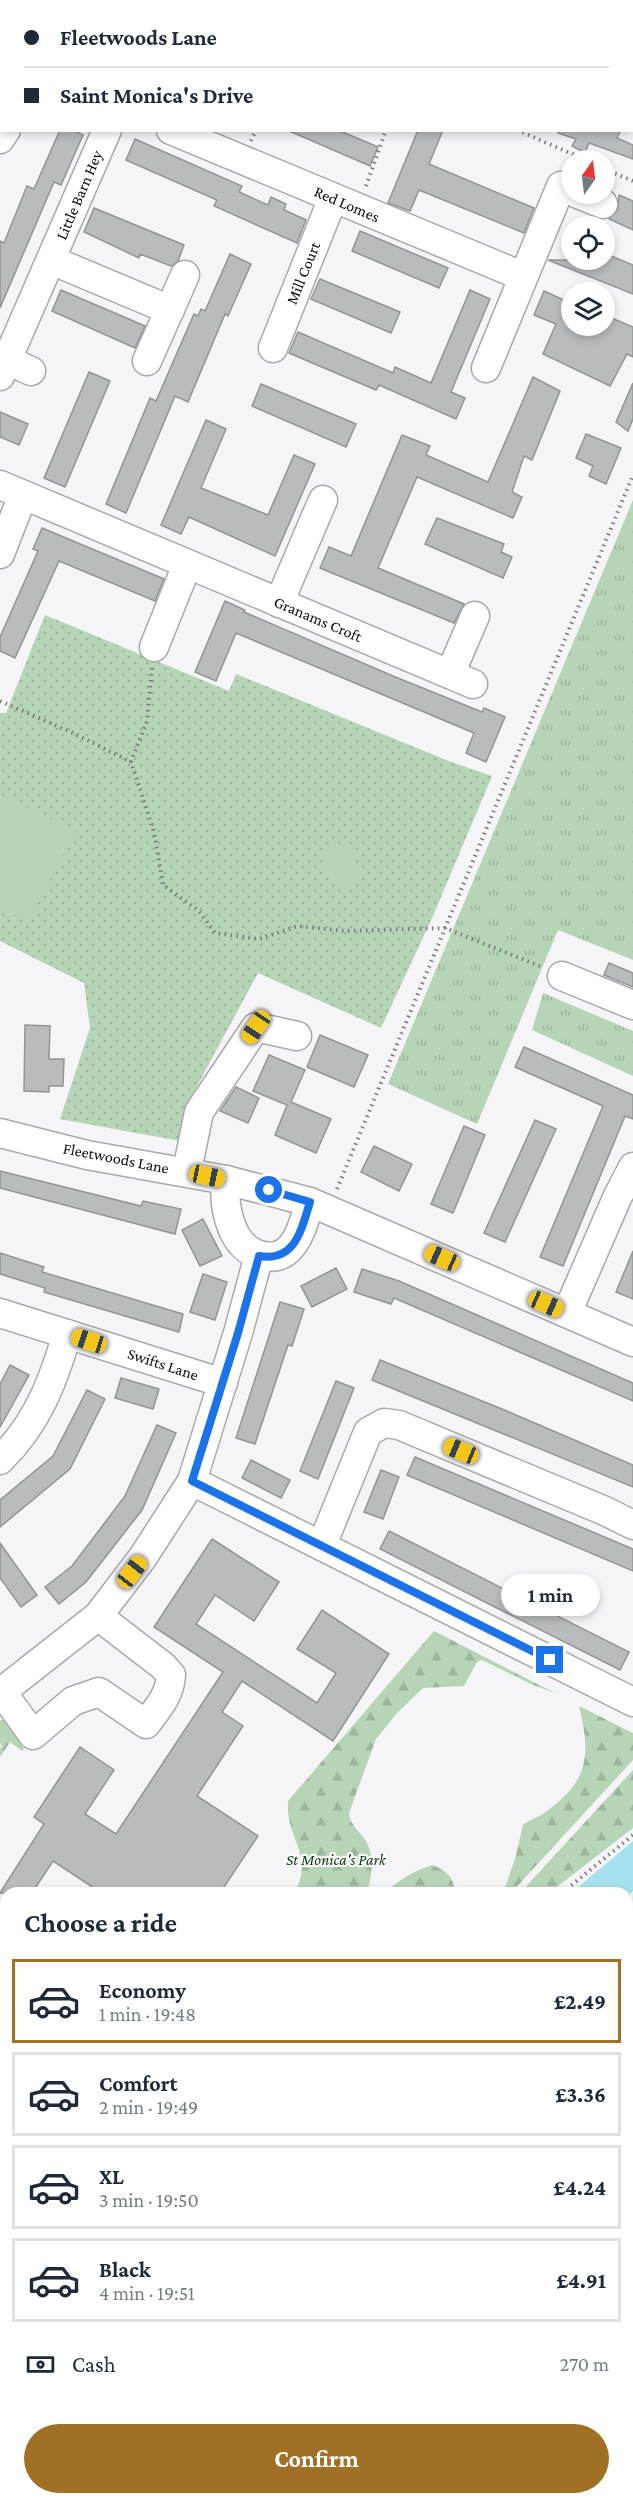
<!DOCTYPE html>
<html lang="en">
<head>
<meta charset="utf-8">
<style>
  :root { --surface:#fff; --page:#f2f2f3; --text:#1f2937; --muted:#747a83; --line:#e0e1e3; --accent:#a07024 }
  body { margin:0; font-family:"Crimson Pro",serif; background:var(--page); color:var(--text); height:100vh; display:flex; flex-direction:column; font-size:22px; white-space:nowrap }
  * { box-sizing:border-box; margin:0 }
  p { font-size:20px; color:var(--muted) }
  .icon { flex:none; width:33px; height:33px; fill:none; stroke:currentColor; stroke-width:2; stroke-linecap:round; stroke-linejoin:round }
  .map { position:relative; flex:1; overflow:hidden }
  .panel { position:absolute; left:0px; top:1887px; width:633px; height:618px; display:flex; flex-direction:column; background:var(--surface); border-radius:18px 18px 0 0; box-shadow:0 3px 9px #0003 }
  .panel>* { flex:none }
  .hud { position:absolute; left:0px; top:0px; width:633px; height:132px; box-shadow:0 3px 9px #0003; display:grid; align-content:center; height:132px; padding:0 24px; background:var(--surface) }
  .needle { width:39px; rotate:14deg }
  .buttons { position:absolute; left:561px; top:150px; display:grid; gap:12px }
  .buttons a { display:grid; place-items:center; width:54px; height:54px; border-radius:50%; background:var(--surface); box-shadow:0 3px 9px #0003; font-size:30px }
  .end { position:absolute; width:27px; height:27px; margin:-14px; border:8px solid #1a73e8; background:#fff; box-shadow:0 0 0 3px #fff }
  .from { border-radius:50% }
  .bubble { position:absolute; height:42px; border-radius:21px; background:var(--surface); box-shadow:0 3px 9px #0003; font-size:20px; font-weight:700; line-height:42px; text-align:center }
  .car { position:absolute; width:18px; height:36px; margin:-18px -9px; border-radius:8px; box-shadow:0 0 4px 2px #0007; background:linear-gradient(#f5c518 24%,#345 0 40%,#f5c518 0 76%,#345 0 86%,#f5c518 0) }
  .hud b { display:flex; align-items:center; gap:21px; height:57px; font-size:22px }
  .hud b+b { border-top:2px solid var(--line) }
  .hud i { width:15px; height:15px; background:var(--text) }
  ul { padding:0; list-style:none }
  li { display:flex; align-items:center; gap:18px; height:84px; margin:0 12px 9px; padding:0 12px; border:3px solid var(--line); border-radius:0px }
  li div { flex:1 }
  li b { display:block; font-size:22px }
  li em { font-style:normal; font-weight:700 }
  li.current { border-color:var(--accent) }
  li>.icon { width:54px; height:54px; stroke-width:1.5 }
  h2 { padding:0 24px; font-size:27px; line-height:72px }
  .pay { display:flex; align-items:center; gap:15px; height:66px; padding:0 24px; font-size:22px }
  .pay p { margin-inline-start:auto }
  .primary-button { display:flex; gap:12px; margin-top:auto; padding:12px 24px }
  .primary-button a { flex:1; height:69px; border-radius:36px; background:var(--accent); color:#fff; font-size:24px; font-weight:700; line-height:69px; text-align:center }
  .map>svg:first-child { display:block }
  .built { fill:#e8e8f1 }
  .grass { fill:url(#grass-tufts) }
  .forest { fill:url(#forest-firs) }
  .park { fill:url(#park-dots) }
  .pitch { fill:#b6d5b7 }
  .water { fill:#a6e2ee }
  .building { fill:#babbbd; stroke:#939496; stroke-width:1.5 }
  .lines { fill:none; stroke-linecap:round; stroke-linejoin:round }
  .minor-casing { stroke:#a9a8ab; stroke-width:31 }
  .major-casing { stroke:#cecece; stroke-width:35 }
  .path { stroke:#7a7a7c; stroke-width:4; stroke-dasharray:1.5 4.5; stroke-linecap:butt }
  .minor { stroke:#fff; stroke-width:28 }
  .major { stroke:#f5b2ad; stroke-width:33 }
  .route { stroke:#1a73e8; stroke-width:8 }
  .labels { text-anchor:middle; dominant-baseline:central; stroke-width:4.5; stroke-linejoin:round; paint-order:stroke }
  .street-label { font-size:16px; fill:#0b0b0c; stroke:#fff }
  .park-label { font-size:16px; font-style:italic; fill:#0a4112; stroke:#fff }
</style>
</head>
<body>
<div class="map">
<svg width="633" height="2505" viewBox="0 0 633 2505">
  <defs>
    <pattern id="grass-tufts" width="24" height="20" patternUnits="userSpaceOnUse" patternTransform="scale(1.5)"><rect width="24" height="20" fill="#b6d5b7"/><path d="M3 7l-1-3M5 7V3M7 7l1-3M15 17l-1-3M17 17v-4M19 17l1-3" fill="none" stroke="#9bb69c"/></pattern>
    <pattern id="forest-firs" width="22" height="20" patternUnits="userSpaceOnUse" patternTransform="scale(1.5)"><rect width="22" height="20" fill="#b6d5b7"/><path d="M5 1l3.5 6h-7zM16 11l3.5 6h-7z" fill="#9bb69c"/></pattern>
    <pattern id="park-dots" width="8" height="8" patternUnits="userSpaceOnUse" patternTransform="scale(1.5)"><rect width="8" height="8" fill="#b6d5b7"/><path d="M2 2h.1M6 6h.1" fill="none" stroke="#9bb69c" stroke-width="1.8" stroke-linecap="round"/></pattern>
  </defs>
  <rect width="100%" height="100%" fill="#f5f4f7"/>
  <g class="built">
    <polygon points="633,2272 633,2505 384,2505 384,2499 627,2499 627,2275"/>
    <polygon points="199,2499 247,2499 247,2505 187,2505"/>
  </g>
  <g class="grass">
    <polygon points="633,500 633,960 558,930 477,1124 388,1084"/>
    <polygon points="543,993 633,1031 633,1076 532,1030"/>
  </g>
  <g class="forest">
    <path d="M 434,1631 L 555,1693 L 533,1685 L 482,1660 L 477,1662 L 464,1686 L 423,1688 L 398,1712 L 376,1739 L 349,1813 C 350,1824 357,1829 363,1837 C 376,1853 372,1875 367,1893 L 294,1893 C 316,1855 285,1839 288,1801 Z"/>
    <path d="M 579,1706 L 633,1733 L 633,1760 L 511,1893 L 503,1893 L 515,1859 L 523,1825 C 530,1819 540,1817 547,1811 C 589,1780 591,1755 579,1706 Z"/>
    <polygon points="0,1720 5,1720 24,1749 22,1751 10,1742 0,1757 0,1748 2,1747 0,1742"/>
    <polygon points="633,1770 633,1828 549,1893 520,1893"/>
    <path d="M 432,1865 C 446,1870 454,1877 455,1893 L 385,1893 C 398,1880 414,1871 432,1865 Z"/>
    <polygon points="0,1994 6,1999 6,2072 0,2063"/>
  </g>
  <polygon class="park" points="45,615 229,691 236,674 446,760 492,776 433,916 381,1028 258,973 189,1101 180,1141 60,1119 90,1028 84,983 0,941 0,713 6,713"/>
  <g class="pitch">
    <polygon points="0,795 76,831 28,921 0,908"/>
    <polygon points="349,844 360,877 355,882 344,887 320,868 325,849 332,845"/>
  </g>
  <g class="water">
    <polygon points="633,1841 633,1891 627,1896 627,1893 571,1893"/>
    <polygon points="6,2334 6,2386 0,2389 0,2337"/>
  </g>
  <g class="building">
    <polygon points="60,130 73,130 83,135 61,185 54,182 0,308 0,241 4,243 27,186 34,189"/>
    <polygon points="287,130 338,130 378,147 370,166"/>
    <polygon points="418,130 443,130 429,164 534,208 524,233 419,190 410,211 388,203"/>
    <polygon points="559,130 621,130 617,138 633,145 633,159 589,143 585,153 572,146 576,139 558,133"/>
    <polygon points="135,139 242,186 239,192 268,205 271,197 286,204 284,210 306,220 297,243 214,206 217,200 126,160"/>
    <polygon points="619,195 633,201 633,230 609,219 618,210"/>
    <polygon points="94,208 184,245 178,261 171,266 140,254 139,258 84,232"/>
    <polygon points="360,231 448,268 439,288 352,251"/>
    <polygon points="604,253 633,265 633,294 548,260 604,260"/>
    <polygon points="230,254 251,264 228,316 225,314 188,402 175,396 126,513 106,504 150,398 156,401 194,314 198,316 201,309 205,311"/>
    <polygon points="320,279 400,312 391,333 311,299"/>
    <polygon points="572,288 572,326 604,326 605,315 633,327 633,357 627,354 610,386 543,354 556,324 534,315 544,291 566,301"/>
    <polygon points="61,290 145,326 135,348 52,311"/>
    <polygon points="470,290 490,299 451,392 465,398 456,419 379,385 376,390 289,353 298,332 393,373 395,367 431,383"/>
    <polygon points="89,372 110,381 65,487 44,478"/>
    <polygon points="533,377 560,391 532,460 524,456 512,492 522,497 513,518 417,477 378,568 464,604 454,623 320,568 329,547 351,556 402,435 430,446 426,455 488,482"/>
    <polygon points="633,383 633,419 628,431 616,422"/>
    <polygon points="261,384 356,424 346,447 252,406"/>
    <polygon points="0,412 28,424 19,445 0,437"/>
    <polygon points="206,420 226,429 201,488 268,515 294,455 315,464 275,556 189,517 181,534 161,525"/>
    <polygon points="586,434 621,448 606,484 589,476 593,466 576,458"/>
    <polygon points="437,518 504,544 501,552 512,557 503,578 425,544"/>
    <polygon points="42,528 164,579 155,601 59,561 15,658 0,651 0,637 38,551 33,549"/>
    <polygon points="225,601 245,610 244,612 393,676 482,712 484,708 505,717 486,762 466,753 474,733 236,633 216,681 195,672"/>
    <polygon points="609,963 633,973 633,987 604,975"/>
    <polygon points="25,1025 50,1026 49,1059 64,1059 63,1086 49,1086 49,1092 24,1091"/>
    <polygon points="320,1035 368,1055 354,1087 307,1067"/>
    <polygon points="524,1047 633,1095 633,1119 625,1116 563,1266 540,1257 603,1106 515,1067"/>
    <polygon points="269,1055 305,1070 291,1102 331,1119 316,1153 275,1135 287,1105 253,1091"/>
    <polygon points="236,1087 259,1098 248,1123 220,1111"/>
    <polygon points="535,1120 556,1129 505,1242 484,1233"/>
    <polygon points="464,1126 485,1135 453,1213 431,1204"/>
    <polygon points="374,1146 412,1164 399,1191 361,1172"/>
    <polygon points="0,1171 141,1206 143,1201 181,1209 175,1234 0,1188"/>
    <polygon points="203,1219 222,1256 200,1266 182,1230"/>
    <polygon points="633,1251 633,1299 616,1292"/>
    <polygon points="0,1253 44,1267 42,1272 183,1314 179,1332 44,1292 45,1288 0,1274"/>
    <polygon points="336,1268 347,1289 312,1307 301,1286"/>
    <polygon points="362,1269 399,1281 633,1383 633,1401 394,1298 391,1304 354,1292"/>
    <polygon points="203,1274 227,1282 215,1320 190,1312"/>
    <polygon points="280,1302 304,1309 292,1346 288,1345 255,1444 236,1438"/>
    <polygon points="380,1360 502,1409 633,1465 633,1487 372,1380"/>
    <polygon points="10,1365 29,1375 0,1427 0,1384"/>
    <polygon points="121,1378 159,1389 153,1409 115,1398"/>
    <polygon points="336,1381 354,1388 318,1479 300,1471"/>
    <polygon points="87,1390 105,1399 70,1469 0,1527 0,1500 53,1456"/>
    <polygon points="157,1425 176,1433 142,1510 86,1582 59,1604 45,1587 72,1566 125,1496"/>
    <polygon points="415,1457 633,1549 633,1571 407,1475"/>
    <polygon points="251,1460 290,1480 281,1498 242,1478"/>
    <polygon points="381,1470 399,1477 383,1519 364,1512"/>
    <polygon points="389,1531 629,1652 620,1670 380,1549"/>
    <polygon points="212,1539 279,1582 254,1621 215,1595 196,1624 317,1703 336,1673 297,1649 322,1610 389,1654 333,1741 242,1681 222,1712 243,1726 197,1796 258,1836 220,1893 86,1893 91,1886 53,1861 32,1893 0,1893 44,1824 34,1817 80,1747 114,1770 85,1814 116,1834 223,1672 154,1627"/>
    <polygon points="0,1543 37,1595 21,1607 0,1578"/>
  </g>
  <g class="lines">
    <defs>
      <g id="minor">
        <polyline points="470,0 473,2"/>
        <polyline points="495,2 495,0"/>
        <polyline points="171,130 522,276"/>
        <polyline points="0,139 6,130"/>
        <polyline points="578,194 603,204"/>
        <polyline points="51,260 170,310"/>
        <polyline points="273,348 333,198"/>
        <polyline points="7,360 31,371"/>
        <polyline points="147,361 185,275"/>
        <polyline points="486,368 561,186 572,191"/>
        <polyline points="0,376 107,130"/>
        <polyline points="0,485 473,684"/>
        <polyline points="0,554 23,495"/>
        <polyline points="279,603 323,500"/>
        <polyline points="154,647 187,565"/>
        <polyline points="450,674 475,616"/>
        <polyline points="562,976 633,1005"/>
        <polyline points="0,1133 87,1155 226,1180 310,1202 633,1342"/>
        <polyline points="187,1171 199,1112 256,1027 297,1036"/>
        <path d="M 226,1180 C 223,1207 231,1251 264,1256 C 274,1258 282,1256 289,1249 C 301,1237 305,1217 310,1202"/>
        <polyline points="0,1313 223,1383"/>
        <polyline points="567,1313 617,1198 633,1167"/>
        <path d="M 0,1460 C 37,1424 53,1382 67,1334"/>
        <polyline points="192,1481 633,1702"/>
        <polyline points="322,1545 368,1432 384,1423 399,1425 605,1511 633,1525"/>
        <path d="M 2,1692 L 33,1735 L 73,1701 L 99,1692 L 146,1724 C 158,1708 170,1695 171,1675 L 163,1666 L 98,1616"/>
        <polyline points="0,1693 98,1616 143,1557 192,1481 238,1333 259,1255"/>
        <polyline points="627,1961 633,1956"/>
        <polyline points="0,2100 6,2109"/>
        <polyline points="627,2256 633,2251"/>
        <polyline points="0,2490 6,2488"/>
        <polyline points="77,2499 79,2505"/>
        <polyline points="346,2499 353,2505"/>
        <polyline points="476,2499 477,2505"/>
        <polyline points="148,2505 162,2499"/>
      </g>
      <g id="major">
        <polyline points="102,2 104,0"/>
        <polyline points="0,99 2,97"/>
      </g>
    </defs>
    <use href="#minor" class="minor-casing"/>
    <use href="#major" class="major-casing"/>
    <g class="path">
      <polyline points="243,0 247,2"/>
      <polyline points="632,78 633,78"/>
      <polyline points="632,113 633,113"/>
      <polyline points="517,130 586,160"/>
      <polyline points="251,141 256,130"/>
      <polyline points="604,169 633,181"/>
      <polyline points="366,186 386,130"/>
      <polyline points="152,668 147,721 131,762 154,832 163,885 199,911 215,933 259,939 298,926 345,931 445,928 542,967"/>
      <polyline points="0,701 73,733 131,762"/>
      <polyline points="337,1189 633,475"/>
      <polyline points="562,1893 633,1835"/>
      <polyline points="0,2331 6,2327"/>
    </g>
    <use href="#minor" class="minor"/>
    <use href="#major" class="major"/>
  </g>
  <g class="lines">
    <path class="route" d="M 269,1190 L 310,1202 C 301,1231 295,1262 259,1256 L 238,1333 L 192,1481 L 550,1660"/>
  </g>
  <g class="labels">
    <g class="street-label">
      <text transform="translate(79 195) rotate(-67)">Little Barn Hey</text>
      <text transform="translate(347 204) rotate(23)">Red Lomes</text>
      <text transform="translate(303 273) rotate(-68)">Mill Court</text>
      <text transform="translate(318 619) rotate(23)">Granams Croft</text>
      <text transform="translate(116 1158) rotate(11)">Fleetwoods Lane</text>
      <text transform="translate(163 1364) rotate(18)">Swifts Lane</text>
    </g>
    <g class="park-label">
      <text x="336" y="1859">St Monica's Park</text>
    </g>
  </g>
</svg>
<div class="buttons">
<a><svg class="needle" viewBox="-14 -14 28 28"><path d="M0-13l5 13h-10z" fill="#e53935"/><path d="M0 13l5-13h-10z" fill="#747a83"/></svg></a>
<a><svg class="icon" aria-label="locate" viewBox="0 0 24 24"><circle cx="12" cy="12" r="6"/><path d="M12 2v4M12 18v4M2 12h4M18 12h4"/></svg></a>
<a><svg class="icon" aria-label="layers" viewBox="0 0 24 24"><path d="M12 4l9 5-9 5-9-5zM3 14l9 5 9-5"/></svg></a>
</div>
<i class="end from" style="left:269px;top:1190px"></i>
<i class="end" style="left:550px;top:1660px"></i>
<div class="bubble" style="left:501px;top:1574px;width:99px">1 min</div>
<i class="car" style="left:256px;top:1027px;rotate:214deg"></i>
<i class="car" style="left:207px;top:1176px;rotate:102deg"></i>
<i class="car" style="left:442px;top:1258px;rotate:294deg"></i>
<i class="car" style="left:546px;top:1304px;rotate:114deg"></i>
<i class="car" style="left:89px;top:1341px;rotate:288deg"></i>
<i class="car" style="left:461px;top:1451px;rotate:293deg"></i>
<i class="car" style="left:132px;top:1572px;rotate:38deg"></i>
<div class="hud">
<b><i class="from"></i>Fleetwoods Lane</b>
<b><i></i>Saint Monica's Drive</b>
</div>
<section class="panel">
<h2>Choose a ride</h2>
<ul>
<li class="current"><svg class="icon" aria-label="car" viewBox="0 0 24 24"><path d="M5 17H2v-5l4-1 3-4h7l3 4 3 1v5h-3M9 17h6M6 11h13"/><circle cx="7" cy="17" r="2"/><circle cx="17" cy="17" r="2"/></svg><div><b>Economy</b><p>1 min · 19:48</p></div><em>£2.49</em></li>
<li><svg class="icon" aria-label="car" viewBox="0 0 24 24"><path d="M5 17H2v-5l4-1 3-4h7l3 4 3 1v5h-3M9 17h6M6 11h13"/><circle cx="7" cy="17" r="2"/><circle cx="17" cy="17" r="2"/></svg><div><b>Comfort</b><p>2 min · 19:49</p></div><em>£3.36</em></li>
<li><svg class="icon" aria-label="car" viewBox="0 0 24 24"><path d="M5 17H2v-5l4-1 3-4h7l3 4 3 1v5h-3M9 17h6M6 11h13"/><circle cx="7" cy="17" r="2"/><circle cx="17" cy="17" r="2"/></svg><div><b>XL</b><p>3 min · 19:50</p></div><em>£4.24</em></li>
<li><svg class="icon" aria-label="car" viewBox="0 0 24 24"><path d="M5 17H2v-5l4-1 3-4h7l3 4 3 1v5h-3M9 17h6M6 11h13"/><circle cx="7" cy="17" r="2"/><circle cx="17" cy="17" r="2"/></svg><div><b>Black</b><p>4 min · 19:51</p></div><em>£4.91</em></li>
</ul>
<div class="pay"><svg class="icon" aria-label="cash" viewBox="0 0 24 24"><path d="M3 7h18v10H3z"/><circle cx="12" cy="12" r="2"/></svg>Cash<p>270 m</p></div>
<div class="primary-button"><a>Confirm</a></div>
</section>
</div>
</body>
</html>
